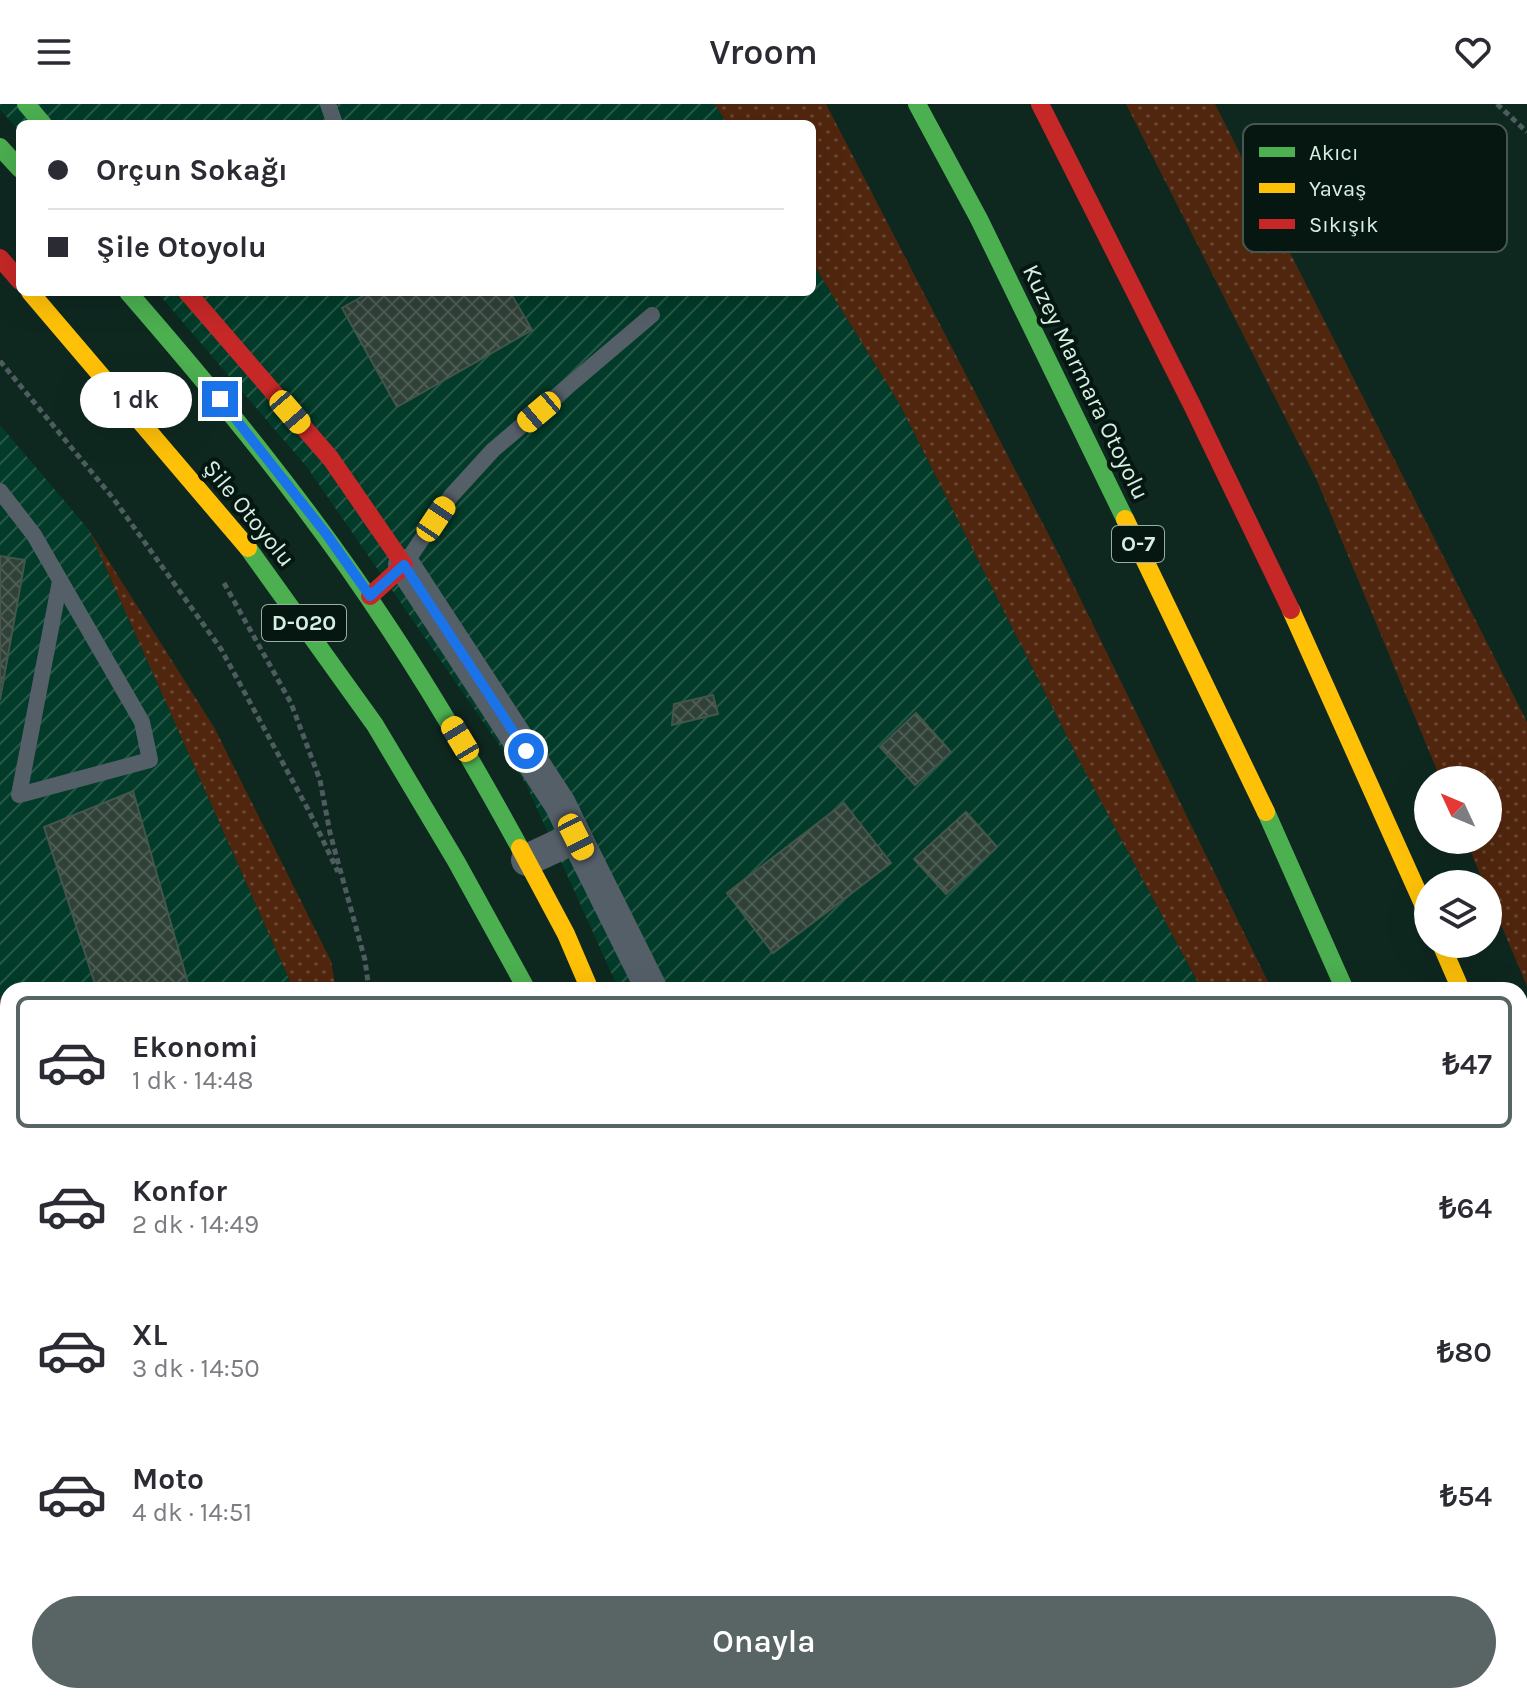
<!DOCTYPE html>
<html lang="tr">
<head>
<meta charset="utf-8">
<style>
  :root { --surface:#fff; --page:#f7f7f7; --text:#2b2b33; --muted:#7c7c81; --line:#e1e1e2; --accent:#596464 }
  body { margin:0; font-family:Karla,sans-serif; background:var(--page); color:var(--text); height:100vh; display:flex; flex-direction:column; font-size:30px; white-space:nowrap }
  * { box-sizing:border-box; margin:0 }
  p { font-size:26px; color:var(--muted) }
  .icon { flex:none; width:44px; height:44px; fill:none; stroke:currentColor; stroke-width:2; stroke-linecap:round; stroke-linejoin:round }
  .map { position:relative; flex:1; overflow:hidden }
  .details { position:absolute; left:0px; top:878px; width:1528px; height:722px; display:flex; flex-direction:column; background:var(--surface); border-radius:24px 24px 0 0; box-shadow:0 8px 32px #0002 }
  .details>* { flex:none }
  .hud { position:absolute; left:16px; top:16px; width:800px; height:176px; border-radius:12px; box-shadow:0 8px 32px #0002; display:grid; align-content:center; height:176px; padding:0 32px; background:var(--surface) }
  .needle { width:52px; rotate:314deg }
  .controls { position:absolute; left:1414px; top:662px; display:grid; gap:16px }
  .controls a { display:grid; place-items:center; width:88px; height:88px; border-radius:50%; background:var(--surface); box-shadow:0 8px 32px #0002; font-size:40px }
  .end { position:absolute; width:36px; height:36px; margin:-18px; border:10px solid #1a73e8; background:#fff; box-shadow:0 0 0 4px #fff }
  .from { border-radius:50% }
  .bubble { position:absolute; height:56px; border-radius:28px; background:var(--surface); box-shadow:0 8px 32px #0002; font-size:26px; font-weight:600; line-height:56px; text-align:center }
  .car { position:absolute; width:24px; height:48px; margin:-24px -12px; border-radius:10px; box-shadow:0 0 6px 2px #0007; background:linear-gradient(#f5c518 24%,#345 0 40%,#f5c518 0 76%,#345 0 86%,#f5c518 0) }
  .hud b { display:flex; align-items:center; gap:28px; height:76px; font-size:30px }
  .hud b+b { border-top:2px solid var(--line) }
  .hud i { width:20px; height:20px; background:var(--text) }
  ul { padding:14px 0 0; list-style:none }
  li { display:flex; align-items:center; gap:24px; height:132px; margin:0 16px 12px; padding:0 16px; border:4px solid transparent; border-radius:12px }
  li div { flex:1 }
  li b { display:block; font-size:30px }
  li em { font-style:normal; font-weight:600 }
  li.current { border-color:var(--accent) }
  li>.icon { width:72px; height:72px; stroke-width:1.5 }
  .primary-button { display:flex; gap:16px; margin-top:auto; padding:16px 32px }
  .primary-button a { flex:1; height:92px; border-radius:48px; background:var(--accent); color:#fff; font-size:32px; font-weight:600; line-height:92px; text-align:center }
  header { display:flex; justify-content:space-between; align-items:center; height:104px; padding:0 32px; background:var(--surface); font-size:36px; font-weight:600 }
  .map>svg:first-child { display:block }
  .industrial { fill:url(#industrial-furrows) }
  .green { fill:url(#green-dots) }
  .building { fill:url(#building-cross-hatch); stroke:#44564c; stroke-width:2 }
  .lines { fill:none; stroke-linecap:round; stroke-linejoin:round }
  .path { stroke:#4f5c5f; stroke-width:5; stroke-dasharray:6 4; stroke-linecap:butt }
  .lane { stroke:#555f68; stroke-width:16 }
  .street { stroke:#555f68; stroke-width:32 }
  .fast { stroke:#4caf50; stroke-width:18 }
  .slow { stroke:#ffc107; stroke-width:18 }
  .jam { stroke:#c62828; stroke-width:18 }
  .route { stroke:#1a73e8; stroke-width:10 }
  .labels { text-anchor:middle; dominant-baseline:central; stroke-width:8; stroke-linejoin:round; paint-order:stroke }
  .shield { fill:#051710; stroke:#98aea4; stroke-width:2 }
  .shield-label { font-size:22px; font-weight:bold; fill:#d7eee3 }
  .street-label { font-size:24px; fill:#d7eee3; stroke:#051710 }
  .key { fill:#051710; stroke:#44584f; stroke-width:2 }
  .key-label { font-size:22px; fill:#d7eee3 }
</style>
</head>
<body>
<header><svg class="icon" aria-label="menu" viewBox="0 0 24 24"><path d="M4 6h16M4 12h16M4 18h16"/></svg>Vroom<svg class="icon" aria-label="heart" viewBox="0 0 24 24"><path d="M12 20l-8-8c-3-5 5-10 8-4 3-6 11-1 8 4z"/></svg></header>
<div class="map">
<svg width="1527" height="1599" viewBox="0 0 1527 1599">
  <defs>
    <pattern id="industrial-furrows" width="10" height="10" patternUnits="userSpaceOnUse" patternTransform="scale(2)"><rect width="10" height="10" fill="#023b29"/><path d="M-1 1l2-2M0 10L10 0M9 11l2-2" fill="none" stroke="#265848"/></pattern>
    <pattern id="green-dots" width="8" height="8" patternUnits="userSpaceOnUse" patternTransform="scale(2)"><rect width="8" height="8" fill="#51260e"/><path d="M2 2h.1M6 6h.1" fill="none" stroke="#694631" stroke-width="1.8" stroke-linecap="round"/></pattern>
    <pattern id="building-cross-hatch" width="8" height="8" patternUnits="userSpaceOnUse" patternTransform="scale(2)"><rect width="8" height="8" fill="#304138"/><path d="M0 0l8 8M0 8l8-8" fill="none" stroke="#4d5d55"/></pattern>
  </defs>
  <rect width="100%" height="100%" fill="#0e2820"/>
  <g class="industrial">
    <polygon points="0,0 715,0 727,20 20,20 20,28 0,5"/>
    <polygon points="812,158 899,299 1081,660 1202,886 619,886 526,680 307,363 157,188 812,188"/>
    <polygon points="0,321 89,426 294,886 8,886 8,914 0,891"/>
    <polygon points="0,1565 8,1565 8,1592 239,1592 238,1599 0,1599"/>
  </g>
  <g class="green">
    <polygon points="715,0 826,0 1055,443 1272,886 1202,886 1081,660 899,299 812,158 812,20 727,20"/>
    <polygon points="1126,0 1215,0 1527,618 1527,882 1488,790 1488,780 1484,780 1466,736 1488,736 1488,676 1441,676 1316,374"/>
    <polygon points="89,426 214,623 331,857 336,886 294,886"/>
    <polygon points="0,891 8,914 8,1565 0,1565"/>
    <polygon points="1527,1548 1527,1599 886,1599 889,1592 1520,1592 1520,1549"/>
    <polygon points="239,1592 314,1592 314,1599 238,1599"/>
    <polygon points="610,1592 695,1592 697,1599 610,1599"/>
  </g>
  <g class="building">
    <polygon points="370,188 510,188 532,226 397,303 342,204"/>
    <polygon points="0,452 25,456 0,596"/>
    <polygon points="713,591 718,610 672,621 674,600"/>
    <polygon points="916,609 951,648 915,681 880,643"/>
    <polygon points="133,687 190,886 97,886 44,723"/>
    <polygon points="844,699 891,759 773,849 727,789"/>
    <polygon points="966,708 997,743 946,790 914,755"/>
  </g>
  <g class="lines">
    <g class="path">
      <polyline points="1497,0 1527,28"/>
      <polyline points="0,257 113,394 221,545 310,709 338,768"/>
      <polyline points="224,479 291,599 320,676 330,729 365,856 369,886"/>
      <polyline points="339,1599 339,1592"/>
    </g>
    <g class="lane">
      <polyline points="328,0 335,20"/>
      <polyline points="0,387 34,431 142,618 150,656 19,691 60,477"/>
      <polyline points="405,460 451,392 493,346 652,211"/>
    </g>
    <g class="street">
      <polyline points="404,461 560,700 576,733 527,756"/>
      <polyline points="576,733 652,886"/>
    </g>
    <g class="fast">
      <polyline points="26,0 43,20"/>
      <polyline points="917,0 979,115 1125,415"/>
      <polyline points="0,43 20,65"/>
      <path d="M 128,188 C 221,295 311,405 389,524 C 436,595 479,669 520,744"/>
      <polyline points="248,444 375,621 456,757 527,886"/>
      <polyline points="1266,708 1345,886"/>
      <polyline points="1520,1420 1527,1418"/>
      <polyline points="742,1592 744,1599"/>
    </g>
    <g class="slow">
      <polyline points="30,188 248,444"/>
      <polyline points="1125,415 1266,708"/>
      <polyline points="1291,506 1428,811"/>
      <polyline points="520,744 566,830 590,886"/>
      <polyline points="1441,840 1461,886"/>
    </g>
    <g class="jam">
      <polyline points="1040,0 1192,301 1291,506"/>
      <polyline points="0,154 20,177"/>
      <polyline points="187,188 331,355 404,461 370,492"/>
      <polyline points="1520,1023 1527,1040"/>
      <polyline points="1520,1312 1527,1328"/>
      <polyline points="1520,1487 1527,1485"/>
      <polyline points="807,1592 809,1599"/>
      <polyline points="857,1599 858,1592"/>
    </g>
  </g>
  <g class="lines">
    <polyline class="route" points="220,295 327,431 370,492 404,461 526,647"/>
  </g>
  <g class="labels">
    <g class="shield">
      <rect x="1112" y="422" width="52" height="36" rx="6"/>
      <rect x="262" y="501" width="84" height="36" rx="6"/>
    </g>
    <g class="shield-label">
      <text x="1138" y="440">O-7</text>
      <text x="304" y="519">D-020</text>
    </g>
    <g class="street-label">
      <text transform="translate(1086 278) rotate(64)">Kuzey Marmara Otoyolu</text>
      <text transform="translate(249 409) rotate(51)">Şile Otoyolu</text>
    </g>
  </g>
  <rect x="1243" y="20" width="264" height="128" rx="12" class="key"/>
  <rect x="1259" y="43" width="36" height="10" fill="#4caf50"/>
  <rect x="1259" y="79" width="36" height="10" fill="#ffc107"/>
  <rect x="1259" y="115" width="36" height="10" fill="#c62828"/>
  <g class="key-label">
    <text x="1309" y="56">Akıcı</text>
    <text x="1309" y="92">Yavaş</text>
    <text x="1309" y="128">Sıkışık</text>
  </g>
</svg>
<div class="controls">
<a><svg class="needle" viewBox="-14 -14 28 28"><path d="M0-13l5 13h-10z" fill="#e53935"/><path d="M0 13l5-13h-10z" fill="#7c7c81"/></svg></a>
<a><svg class="icon" aria-label="layers" viewBox="0 0 24 24"><path d="M12 4l9 5-9 5-9-5zM3 14l9 5 9-5"/></svg></a>
</div>
<i class="end from" style="left:526px;top:647px"></i>
<i class="end" style="left:220px;top:295px"></i>
<div class="bubble" style="left:80px;top:268px;width:112px">1 dk</div>
<i class="car" style="left:290px;top:308px;rotate:139deg"></i>
<i class="car" style="left:539px;top:308px;rotate:230deg"></i>
<i class="car" style="left:436px;top:415px;rotate:34deg"></i>
<i class="car" style="left:460px;top:635px;rotate:329deg"></i>
<i class="car" style="left:576px;top:733px;rotate:153deg"></i>
<div class="hud">
<b><i class="from"></i>Orçun Sokağı</b>
<b><i></i>Şile Otoyolu</b>
</div>
<section class="details">
<ul>
<li class="current"><svg class="icon" aria-label="car" viewBox="0 0 24 24"><path d="M5 17H2v-5l4-1 3-4h7l3 4 3 1v5h-3M9 17h6M6 11h13"/><circle cx="7" cy="17" r="2"/><circle cx="17" cy="17" r="2"/></svg><div><b>Ekonomi</b><p>1 dk · 14:48</p></div><em>₺47</em></li>
<li><svg class="icon" aria-label="car" viewBox="0 0 24 24"><path d="M5 17H2v-5l4-1 3-4h7l3 4 3 1v5h-3M9 17h6M6 11h13"/><circle cx="7" cy="17" r="2"/><circle cx="17" cy="17" r="2"/></svg><div><b>Konfor</b><p>2 dk · 14:49</p></div><em>₺64</em></li>
<li><svg class="icon" aria-label="car" viewBox="0 0 24 24"><path d="M5 17H2v-5l4-1 3-4h7l3 4 3 1v5h-3M9 17h6M6 11h13"/><circle cx="7" cy="17" r="2"/><circle cx="17" cy="17" r="2"/></svg><div><b>XL</b><p>3 dk · 14:50</p></div><em>₺80</em></li>
<li><svg class="icon" aria-label="car" viewBox="0 0 24 24"><path d="M5 17H2v-5l4-1 3-4h7l3 4 3 1v5h-3M9 17h6M6 11h13"/><circle cx="7" cy="17" r="2"/><circle cx="17" cy="17" r="2"/></svg><div><b>Moto</b><p>4 dk · 14:51</p></div><em>₺54</em></li>
</ul>
<div class="primary-button"><a>Onayla</a></div>
</section>
</div>
</body>
</html>
